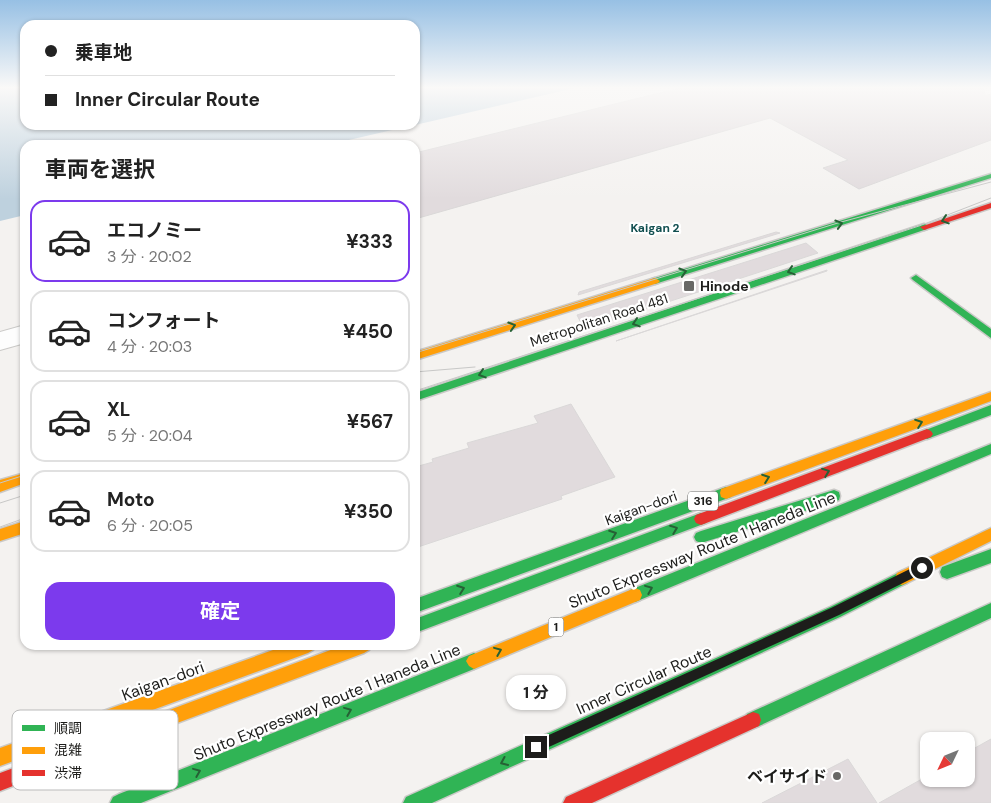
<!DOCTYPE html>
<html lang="ja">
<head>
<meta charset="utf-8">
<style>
  :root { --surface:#fff; --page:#f6f6f6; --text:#222; --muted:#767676; --line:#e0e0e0; --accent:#7c3aed }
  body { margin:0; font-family:"DM Sans","Noto Sans JP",sans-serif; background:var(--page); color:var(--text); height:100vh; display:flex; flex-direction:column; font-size:19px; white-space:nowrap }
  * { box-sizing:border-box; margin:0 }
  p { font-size:16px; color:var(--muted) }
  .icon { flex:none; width:28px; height:28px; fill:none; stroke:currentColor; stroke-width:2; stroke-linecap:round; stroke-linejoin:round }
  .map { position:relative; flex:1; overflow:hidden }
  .side { position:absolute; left:20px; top:140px; width:400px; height:510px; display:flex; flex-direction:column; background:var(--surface); border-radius:15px; box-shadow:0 1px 4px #0004 }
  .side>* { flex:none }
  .guide { position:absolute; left:20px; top:20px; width:400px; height:110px; border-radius:15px; box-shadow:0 1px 4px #0004; display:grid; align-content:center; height:110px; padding:0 25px; background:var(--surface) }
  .needle { width:32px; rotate:227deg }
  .fabs { position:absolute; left:920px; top:732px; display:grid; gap:10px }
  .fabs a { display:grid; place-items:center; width:55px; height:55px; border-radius:10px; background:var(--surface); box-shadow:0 1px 4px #0004; font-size:25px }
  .end { position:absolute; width:22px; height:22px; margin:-11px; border:6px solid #1d1d1b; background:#fff; box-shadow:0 0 0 2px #fff }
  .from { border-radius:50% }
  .bubble { position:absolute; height:35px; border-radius:15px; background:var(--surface); box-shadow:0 1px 4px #0004; font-size:16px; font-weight:700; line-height:35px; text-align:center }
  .guide b { display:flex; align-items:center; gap:18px; height:48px; font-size:19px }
  .guide b+b { border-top:1px solid var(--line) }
  .guide i { width:12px; height:12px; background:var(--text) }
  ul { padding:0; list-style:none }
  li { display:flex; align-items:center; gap:15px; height:82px; margin:0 10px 8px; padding:0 15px; border:2px solid var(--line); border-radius:15px }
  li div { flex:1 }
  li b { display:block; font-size:19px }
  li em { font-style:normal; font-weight:700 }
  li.active { border-color:var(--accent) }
  li>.icon { width:45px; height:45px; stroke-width:1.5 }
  h2 { padding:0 25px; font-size:22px; line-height:60px }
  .cta { display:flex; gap:10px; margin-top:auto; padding:10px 25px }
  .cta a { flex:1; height:58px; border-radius:15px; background:var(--accent); color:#fff; font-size:20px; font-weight:700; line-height:58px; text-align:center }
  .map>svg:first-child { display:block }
  .water { fill:#bed1de }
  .building { fill:#e1dbdd; stroke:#dad8d8 }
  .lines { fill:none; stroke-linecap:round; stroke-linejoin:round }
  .street-casing { stroke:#cac9c7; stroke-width:2 }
  .fast-casing { stroke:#cac9c7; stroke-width:3 }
  .slow-casing { stroke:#cac9c7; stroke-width:3 }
  .jam-casing { stroke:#cac9c7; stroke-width:3 }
  .street { fill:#fdfdfd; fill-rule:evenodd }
  .fast { fill:#30b455; fill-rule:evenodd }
  .slow { fill:#ff9f0a; fill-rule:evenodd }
  .jam { fill:#e5322d; fill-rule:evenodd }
  .tram { stroke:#c8c8c7; stroke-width:1 }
  .oneway { stroke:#266135 }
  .route { fill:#1d1d1b }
  .poi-dot { fill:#686866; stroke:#fff; stroke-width:2 }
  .labels { text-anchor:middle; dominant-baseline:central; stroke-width:4.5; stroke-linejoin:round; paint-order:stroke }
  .far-neighbourhood-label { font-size:12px; font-weight:bold; fill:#114f50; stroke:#fff }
  .shield { fill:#fff; stroke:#61615f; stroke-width:1 }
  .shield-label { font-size:12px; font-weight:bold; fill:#1d1d1b }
  .poi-label { font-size:14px; font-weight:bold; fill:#1d1d1b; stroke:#fff; text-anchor:start }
  .street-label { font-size:14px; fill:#1d1d1b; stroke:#fff }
  .near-street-label { font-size:16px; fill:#1d1d1b; stroke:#fff }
  .near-poi-label { font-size:16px; font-weight:bold; fill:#1d1d1b; stroke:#fff; text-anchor:end }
  .key { fill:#fff; stroke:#bbb; stroke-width:1 }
  .key-label { font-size:14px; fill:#1d1d1b }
</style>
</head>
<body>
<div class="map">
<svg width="991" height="803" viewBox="0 0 991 803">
  <rect width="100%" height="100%" fill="#f4f2f0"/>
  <g class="water">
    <polygon points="0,87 25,87 25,125 414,125 327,145 25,145 25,215 0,221"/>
    <polygon points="415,87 579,87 415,125"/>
  </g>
  <g class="building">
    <polygon points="684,87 984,87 985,96 991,94 991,140 859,189 823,168 848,160 770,118 415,219 415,153"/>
    <polygon points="776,232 780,233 578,295 579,292"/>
    <polygon points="806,243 818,253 588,328 580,321 577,315"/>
    <polygon points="827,270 827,271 616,341"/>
    <polygon points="571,404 615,477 561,496 562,499 415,548 415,467 433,462 432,459 469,448 467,443 538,423 534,416"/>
    <polygon points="991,739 991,803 879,803 929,775 929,779 966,779 966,753"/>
    <polygon points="848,759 877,803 762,803"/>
  </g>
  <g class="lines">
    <defs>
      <polygon id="street" points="25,325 25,343 0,350 0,332"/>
      <g id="fast">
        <polygon points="991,174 991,178 658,283 655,284 650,281 652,279"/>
        <polygon points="924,224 927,225 927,229 415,401 415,393"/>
        <polygon points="916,275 991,329 991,338 913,280 911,278"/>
        <polygon points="991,405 991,415 927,439 923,437 921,434 923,431"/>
        <polygon points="991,444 991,454 635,602 630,600 628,595 630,590"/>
        <polygon points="726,487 731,489 732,493 731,497 415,613 415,599"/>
        <polygon points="834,490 839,492 840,496 839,500 834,502 701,543 696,541 694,537 696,533 701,531"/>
        <polygon points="701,513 706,515 708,519 706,523 415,633 415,619"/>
        <polygon points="991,549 991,563 947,579 942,577 940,572 942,567"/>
        <polygon points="902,571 907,573 909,578 907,583 840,617 432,803 403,803 406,797 830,607"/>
        <polygon points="991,603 991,618 759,726 753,728 747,726 745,720 747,714"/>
        <polygon points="474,653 479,656 482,661 479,666 474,669 141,803 110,803 113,797 119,794"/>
      </g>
      <g id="slow">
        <polygon points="655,278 660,281 658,283 415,360 415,352"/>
        <polygon points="991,392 991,401 726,499 721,497 720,493 721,489"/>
        <polygon points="25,473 25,483 0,492 0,480"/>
        <polygon points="25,521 25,533 0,541 0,529"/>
        <polygon points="991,528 991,541 907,583 902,585 897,583 895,578 897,573"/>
        <polygon points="635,588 640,590 642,595 640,600 474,669 469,666 466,661 469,656"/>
        <polygon points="287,645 316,645 313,650 308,653 0,766 0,748"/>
        <polygon points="344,645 372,645 369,650 364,653 121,744 115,742 113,736 115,730 121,728"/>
      </g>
      <g id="jam">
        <polygon points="991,203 991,208 927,229 924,230 920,227"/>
        <polygon points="927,429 931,431 933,434 931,437 701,525 696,523 694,519 696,515"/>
        <polygon points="753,712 759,714 761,720 759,726 592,803 563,803 566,797"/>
        <polygon points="121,728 127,730 129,736 127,742 0,791 0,773"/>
      </g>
    </defs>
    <use href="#street" class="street-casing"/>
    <use href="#fast" class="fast-casing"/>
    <use href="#slow" class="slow-casing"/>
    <use href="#jam" class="jam-casing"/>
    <use href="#street" class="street"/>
    <use href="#fast" class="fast"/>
    <use href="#slow" class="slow"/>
    <use href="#jam" class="jam"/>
    <g class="tram">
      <polyline points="415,353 841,222 991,182"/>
      <polyline points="415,372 475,367"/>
      <polyline points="415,391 919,226 991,198"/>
      <polyline points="0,483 25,475"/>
      <polyline points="0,503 25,495"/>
      <polyline points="0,527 25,518"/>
    </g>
  </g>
  <defs><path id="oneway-chevron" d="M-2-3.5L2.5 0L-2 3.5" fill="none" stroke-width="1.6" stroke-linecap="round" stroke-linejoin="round" transform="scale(1.25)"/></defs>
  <g class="oneway">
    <use href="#oneway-chevron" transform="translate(945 220) rotate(162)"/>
    <use href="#oneway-chevron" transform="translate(839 224) rotate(-17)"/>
    <use href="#oneway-chevron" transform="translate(791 271) rotate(162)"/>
    <use href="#oneway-chevron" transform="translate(683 272) rotate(-17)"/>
    <use href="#oneway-chevron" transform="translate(636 323) rotate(162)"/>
    <use href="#oneway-chevron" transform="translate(512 326) rotate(-17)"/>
    <use href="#oneway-chevron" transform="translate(482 374) rotate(162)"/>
    <use href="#oneway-chevron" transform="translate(919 423) rotate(-20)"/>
    <use href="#oneway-chevron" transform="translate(826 472) rotate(-21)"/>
    <use href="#oneway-chevron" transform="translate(766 478) rotate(-20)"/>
    <use href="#oneway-chevron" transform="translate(674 529) rotate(-21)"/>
    <use href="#oneway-chevron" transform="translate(613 534) rotate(-20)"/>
    <use href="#oneway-chevron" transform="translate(461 589) rotate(-20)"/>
    <use href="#oneway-chevron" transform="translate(649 589) rotate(-22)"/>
    <use href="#oneway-chevron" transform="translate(498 651) rotate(-22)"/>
    <use href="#oneway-chevron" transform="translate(348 711) rotate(-22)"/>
    <use href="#oneway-chevron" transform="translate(504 762) rotate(156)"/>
    <use href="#oneway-chevron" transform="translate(197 772) rotate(-22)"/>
  </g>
  <linearGradient id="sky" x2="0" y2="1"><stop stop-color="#97c0e4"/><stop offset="0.44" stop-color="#faf9f8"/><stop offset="1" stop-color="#faf9f8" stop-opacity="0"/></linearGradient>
  <rect width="991" height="199" fill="url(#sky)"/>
  <polygon class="route" points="922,563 925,565 925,572 839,615 540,751 536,753 531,751 529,747 531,743 831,608"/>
  <g class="poi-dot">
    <rect x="683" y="280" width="12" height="12" rx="2.5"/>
    <circle cx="837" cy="776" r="5"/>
  </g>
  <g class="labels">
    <g class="far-neighbourhood-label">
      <text x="655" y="228">Kaigan 2</text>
    </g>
    <g class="shield">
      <rect x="688" y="491.5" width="30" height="19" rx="4"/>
      <rect x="548.5" y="617.5" width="15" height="19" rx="4"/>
    </g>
    <g class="shield-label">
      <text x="703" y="501">316</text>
      <text x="556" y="627">1</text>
    </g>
    <g class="poi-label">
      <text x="700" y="286">Hinode</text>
    </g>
    <g class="street-label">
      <text transform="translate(599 320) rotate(-18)">Metropolitan Road 481</text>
      <text transform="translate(641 508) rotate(-20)">Kaigan-dori</text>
    </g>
    <g class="near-street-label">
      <text transform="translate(702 550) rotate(-22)">Shuto Expressway Route 1 Haneda Line</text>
      <text transform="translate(644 680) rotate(-24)">Inner Circular Route</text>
      <text transform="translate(163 681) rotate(-20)">Kaigan-dori</text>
      <text transform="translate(327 702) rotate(-22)">Shuto Expressway Route 1 Haneda Line</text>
    </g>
    <g class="near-poi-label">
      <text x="827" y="776">ベイサイド</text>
    </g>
  </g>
  <rect x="12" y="710" width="166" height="80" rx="8" class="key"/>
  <rect x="22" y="725" width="23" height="6" fill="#30b455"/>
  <rect x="22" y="747" width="23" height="7" fill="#ff9f0a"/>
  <rect x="22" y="770" width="23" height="6" fill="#e5322d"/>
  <g class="key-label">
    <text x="54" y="733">順調</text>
    <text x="54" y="755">混雑</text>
    <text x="54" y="778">渋滞</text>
  </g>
</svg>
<div class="fabs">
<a><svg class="needle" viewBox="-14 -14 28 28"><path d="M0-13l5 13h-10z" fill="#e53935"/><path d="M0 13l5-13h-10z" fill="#767676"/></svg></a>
</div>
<i class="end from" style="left:922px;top:568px"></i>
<i class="end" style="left:536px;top:747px"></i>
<div class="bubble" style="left:506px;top:675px;width:60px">1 分</div>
<div class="guide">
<b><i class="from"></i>乗車地</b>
<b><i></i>Inner Circular Route</b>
</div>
<section class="side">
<h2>車両を選択</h2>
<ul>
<li class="active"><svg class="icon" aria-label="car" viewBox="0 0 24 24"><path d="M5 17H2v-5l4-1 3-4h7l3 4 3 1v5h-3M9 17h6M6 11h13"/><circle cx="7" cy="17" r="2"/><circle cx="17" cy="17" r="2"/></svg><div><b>エコノミー</b><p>3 分 · 20:02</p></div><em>¥333</em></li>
<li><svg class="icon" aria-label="car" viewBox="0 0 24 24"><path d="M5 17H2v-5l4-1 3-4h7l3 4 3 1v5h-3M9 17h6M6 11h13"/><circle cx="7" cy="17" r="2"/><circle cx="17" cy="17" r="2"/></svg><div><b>コンフォート</b><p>4 分 · 20:03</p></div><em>¥450</em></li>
<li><svg class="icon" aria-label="car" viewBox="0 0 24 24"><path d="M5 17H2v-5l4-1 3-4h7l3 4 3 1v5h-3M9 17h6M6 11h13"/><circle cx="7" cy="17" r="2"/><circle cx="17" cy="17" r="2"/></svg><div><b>XL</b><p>5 分 · 20:04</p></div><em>¥567</em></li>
<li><svg class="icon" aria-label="car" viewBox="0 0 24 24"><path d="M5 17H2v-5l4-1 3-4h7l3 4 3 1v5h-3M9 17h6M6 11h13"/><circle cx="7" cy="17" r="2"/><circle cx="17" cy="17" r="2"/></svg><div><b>Moto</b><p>6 分 · 20:05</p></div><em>¥350</em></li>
</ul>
<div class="cta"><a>確定</a></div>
</section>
</div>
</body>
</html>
